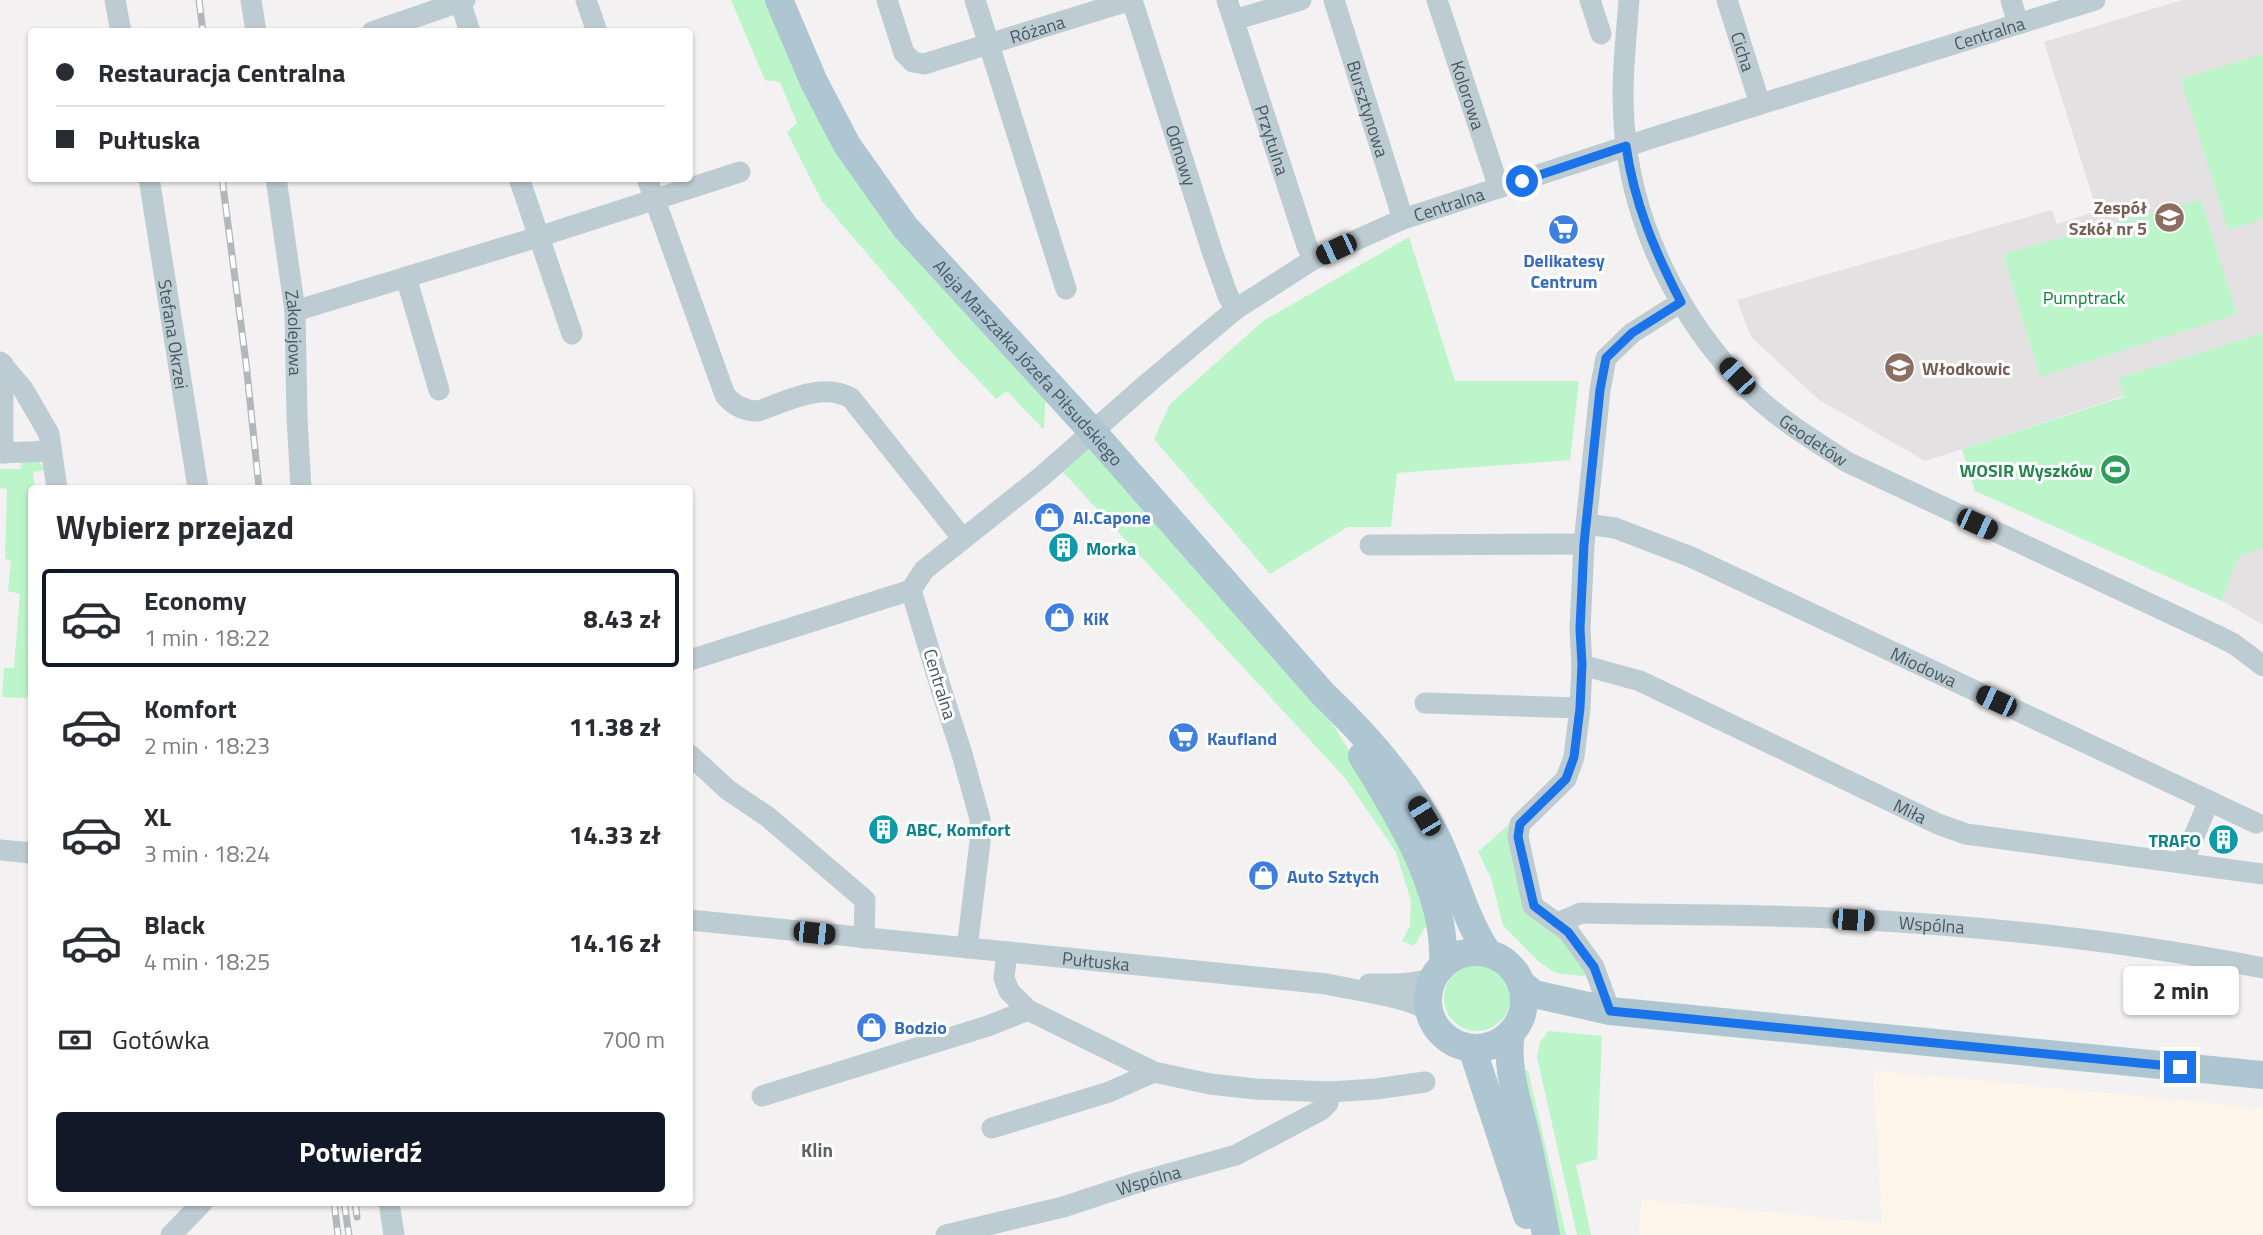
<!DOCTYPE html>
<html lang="pl">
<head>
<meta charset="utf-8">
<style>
  :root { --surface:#fff; --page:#f7f7f7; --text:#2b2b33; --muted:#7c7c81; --line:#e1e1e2; --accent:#111827 }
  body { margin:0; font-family:"Titillium Web",sans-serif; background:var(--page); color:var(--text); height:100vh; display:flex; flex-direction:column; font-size:26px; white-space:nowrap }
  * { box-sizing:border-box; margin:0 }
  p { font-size:23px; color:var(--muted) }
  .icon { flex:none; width:38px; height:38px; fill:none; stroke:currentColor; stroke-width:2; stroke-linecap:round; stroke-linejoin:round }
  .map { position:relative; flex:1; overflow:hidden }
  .panel { position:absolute; left:28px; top:485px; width:665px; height:721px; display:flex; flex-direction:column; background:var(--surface); border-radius:7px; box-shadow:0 2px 5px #0004 }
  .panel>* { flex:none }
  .guide { position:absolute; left:28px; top:28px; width:665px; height:154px; border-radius:7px; box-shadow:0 2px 5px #0004; display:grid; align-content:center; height:154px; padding:0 28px; background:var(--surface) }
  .end { position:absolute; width:32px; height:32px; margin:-16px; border:9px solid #1a73e8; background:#fff; box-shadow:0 0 0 4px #fff }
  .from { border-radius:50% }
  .bubble { position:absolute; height:49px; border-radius:7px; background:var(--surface); box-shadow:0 2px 5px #0004; font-size:23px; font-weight:700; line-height:49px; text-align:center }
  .car { position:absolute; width:21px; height:42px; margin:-21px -10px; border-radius:9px; box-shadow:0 0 5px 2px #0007; background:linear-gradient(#222 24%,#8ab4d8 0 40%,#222 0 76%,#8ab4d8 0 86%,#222 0) }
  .guide b { display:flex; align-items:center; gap:24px; height:66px; font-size:26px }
  .guide b+b { border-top:2px solid var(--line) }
  .guide i { width:18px; height:18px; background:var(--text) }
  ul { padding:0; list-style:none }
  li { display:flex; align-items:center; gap:21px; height:98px; margin:0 14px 10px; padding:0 14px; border:4px solid transparent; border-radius:7px }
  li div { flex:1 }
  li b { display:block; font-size:26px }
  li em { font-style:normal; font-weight:700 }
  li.on { border-color:var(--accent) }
  li>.icon { width:63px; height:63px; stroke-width:1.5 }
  h2 { padding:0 28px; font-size:32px; line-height:84px }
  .pay { display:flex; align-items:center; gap:18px; height:77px; padding:0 28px; font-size:26px }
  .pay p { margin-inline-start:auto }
  .cta { display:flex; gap:14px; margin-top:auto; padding:14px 28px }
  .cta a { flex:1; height:80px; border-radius:7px; background:var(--accent); color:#fff; font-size:28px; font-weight:700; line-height:80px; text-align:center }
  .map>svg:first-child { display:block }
  .commercial { fill:#fef5ea }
  .education { fill:#e4e1e3 }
  .green { fill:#bbf5c9 }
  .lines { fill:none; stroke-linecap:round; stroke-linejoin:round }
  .minor { stroke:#bdcbd2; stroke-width:21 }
  .major { stroke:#aec6d2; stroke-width:28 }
  .rail-casing { stroke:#b2b7bc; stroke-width:7 }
  .rail { stroke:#fff; stroke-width:4.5; stroke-dasharray:13; stroke-linecap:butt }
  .route { stroke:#1a73e8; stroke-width:9 }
  .labels { text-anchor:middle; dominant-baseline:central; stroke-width:6; stroke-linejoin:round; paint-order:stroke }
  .street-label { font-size:18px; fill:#465861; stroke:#fff }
  .education-label { font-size:18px; font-weight:bold; fill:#785e54; stroke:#fff; text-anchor:end }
  .shop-label { font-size:18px; font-weight:bold; fill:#366cbe; stroke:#fff; text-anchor:start }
  .park-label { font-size:18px; fill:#0d8638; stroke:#fff }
  .leisure-label { font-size:18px; font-weight:bold; fill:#27864d; stroke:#fff; text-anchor:end }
  .culture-label { font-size:18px; font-weight:bold; fill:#0d838f; stroke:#fff; text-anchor:start }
  .neighbourhood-label { font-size:19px; font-weight:bold; fill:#5c6267; stroke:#fff }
</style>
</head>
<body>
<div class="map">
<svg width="2263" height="1235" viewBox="0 0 2263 1235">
  <rect width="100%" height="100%" fill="#f3f1f1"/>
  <polygon class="commercial" points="1873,1070 2263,1108 2263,1235 1639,1235 1642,1199 1882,1223"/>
  <g class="education">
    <polygon points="2182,0 2263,0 2263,333 2120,378 2124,396 1925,461 1818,399 1751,337 1737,300 2052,210 2057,224 2097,211 2044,42"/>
    <polygon points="2263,548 2263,625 2222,601 2238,556"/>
  </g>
  <g class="green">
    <polygon points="731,0 771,0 836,146 1047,400 1045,403 1044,428 1042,428 1007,391 996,399 954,355 822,201 787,132 797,123 780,82 765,80"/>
    <polygon points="2263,54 2263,219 2228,230 2181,79"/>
    <polygon points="2201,200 2237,314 2040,377 2003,254"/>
    <polygon points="1409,237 1455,381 1579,381 1570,460 1397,473 1391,527 1348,527 1270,574 1154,439 1170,404 1263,321"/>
    <polygon points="2263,333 2263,548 2238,557 2222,601 1975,491 1962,449 2124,397 2119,378"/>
    <polygon points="1093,442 1313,696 1333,725 1389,814 1430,919 1414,946 1402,941 1410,926 1411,901 1396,852 1345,778 1062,471"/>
    <polygon points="20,458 36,460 48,470 33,472 35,488 32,488 32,686 26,698 2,697 4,668 14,668 20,594 8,591 11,560 5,559 7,489 0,488 0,469 21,469"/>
    <polygon points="1518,816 1515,862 1592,977 1556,973 1539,962 1503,925 1491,878 1478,852"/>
    <circle cx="1477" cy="998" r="33"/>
    <polygon points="1549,1031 1602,1036 1597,1159 1576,1165 1591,1235 1577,1235 1537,1057 1540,1042"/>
    <polygon points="1528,1070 1566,1235 1556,1235 1518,1072"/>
  </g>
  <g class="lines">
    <g class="minor">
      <polyline points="115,0 121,32"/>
      <polyline points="251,0 256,32"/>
      <polyline points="586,0 597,32"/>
      <path id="s1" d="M 887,0 L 904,53 L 913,62 L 924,64 L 1131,0"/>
      <polyline points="975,0 1066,289"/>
      <path id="s2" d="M 1132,0 L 1212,251 L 1228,296 L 1236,309"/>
      <path id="s3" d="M 1227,0 L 1307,246 L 1314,259"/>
      <path id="s4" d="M 1334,0 L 1403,219"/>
      <path id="s5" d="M 1437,0 L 1499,188"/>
      <polyline points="1590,0 1601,34"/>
      <path id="s6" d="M 1629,0 C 1626,40 1621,81 1624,122 C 1630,222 1679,320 1749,390 C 1778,419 1814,440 1847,462 L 2214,634 L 2234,644 L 2263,666"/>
      <path id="s7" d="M 1727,0 L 1760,104"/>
      <polyline points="2011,0 2018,24"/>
      <polyline points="460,1 470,32"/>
      <polyline points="1234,20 1301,0"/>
      <polyline points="372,32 465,0"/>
      <path id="s8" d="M 149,178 L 198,488"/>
      <path id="s9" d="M 276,178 L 295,311 L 297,418 L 301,488"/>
      <polyline points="519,178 572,334"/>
      <path d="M 647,178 L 725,395 C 734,406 744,411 758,411 C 788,401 821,382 851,398 L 963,539"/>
      <polyline points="406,277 439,390"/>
      <polyline points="295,311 538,237 740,172"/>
      <polyline points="0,362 23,389 49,434 57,488"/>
      <polyline points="0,453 51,451"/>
      <polyline points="3,453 3,364"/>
      <path id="s10" d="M 1586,524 L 1615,528 L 1691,557 L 2256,823"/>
      <polyline points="1370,545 1584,544"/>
      <polyline points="690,660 911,590"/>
      <path id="s11" d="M 1582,665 L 1640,681 L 1938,824 L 1966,834 L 2263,874"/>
      <polyline points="1425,703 1580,708"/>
      <polyline points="690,755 728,790 768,817 865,900 864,938"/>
      <polyline points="0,850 32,853"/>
      <polyline points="2183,862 2209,801"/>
      <path id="s12" d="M 690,920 L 1327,984 C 1356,991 1406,996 1429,1011"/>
      <path id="s13" d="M 1558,923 L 1581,913 C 1664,915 1748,914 1831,918 C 1975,925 2121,940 2263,968"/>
      <path id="s14" d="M 967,948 L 980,842 L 980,819 L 962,754 L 942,692 L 911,590 L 924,570 L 1041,477 L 1149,382 L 1236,309 L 1314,259 L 1403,219 L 1655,137 L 2095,0"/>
      <path d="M 1369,984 C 1391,984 1412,985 1433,978"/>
      <polyline points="1610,1011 1594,967 1568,931 1533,906 1518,837 1520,824 1566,779 1574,757 1580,708 1582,665 1580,629 1584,544 1600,390 1606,358 1632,333 1681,302"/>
      <polyline points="1330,1092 1376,1089 1425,1082"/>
      <polyline points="762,1096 988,1026 1028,1010"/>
      <polyline points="992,1128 1109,1092 1154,1072"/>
      <polyline points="389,1202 394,1235"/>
      <polyline points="171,1235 203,1202"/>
      <path id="s15" d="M 946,1235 L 1063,1207 L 1139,1182 L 1236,1155 L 1321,1110 L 1328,1103 L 1330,1092 L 1255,1089 L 1210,1084 L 1154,1072 L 1028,1010 L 1009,991 L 1004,978 L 1007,952"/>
    </g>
    <g class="major">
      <path id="s16" d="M 779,0 L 814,82 L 847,145 L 905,227 L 1092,431 L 1323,694 C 1365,734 1410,785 1436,836 C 1455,874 1464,918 1488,953"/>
      <path d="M 1362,756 C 1399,815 1447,893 1443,964"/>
      <circle cx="1476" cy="1000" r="48"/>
      <polyline points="1522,984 1534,994 1610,1011 2263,1075"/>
      <path d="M 1511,1033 C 1505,1068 1519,1106 1527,1140 C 1534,1171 1540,1203 1546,1235"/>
      <polyline points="1472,1048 1527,1215"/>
    </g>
    <defs>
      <g id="rail">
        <polyline points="199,0 203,32"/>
        <polyline points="222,178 246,363 259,488"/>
        <polyline points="334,1202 338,1235"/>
        <polyline points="344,1202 349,1235"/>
        <polyline points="355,1202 357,1217"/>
      </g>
    </defs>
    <use href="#rail" class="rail-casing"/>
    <use href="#rail" class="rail"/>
  </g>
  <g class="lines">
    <path class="route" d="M 1522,181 L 1626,146 C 1634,203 1655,252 1681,302 L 1632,333 L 1606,358 L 1600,390 L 1584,544 L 1580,629 L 1582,664 L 1580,708 L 1574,757 L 1566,779 L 1520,824 L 1518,837 L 1534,906 L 1568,932 L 1594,967 L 1610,1011 L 2180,1067"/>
  </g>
  <defs>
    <symbol id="school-disc" viewBox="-11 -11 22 22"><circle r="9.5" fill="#8d6e63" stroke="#fff"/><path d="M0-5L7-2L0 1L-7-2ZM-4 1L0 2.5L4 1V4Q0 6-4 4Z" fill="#fff"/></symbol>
    <symbol id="supermarket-disc" viewBox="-11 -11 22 22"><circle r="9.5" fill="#3f7fe0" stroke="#fff"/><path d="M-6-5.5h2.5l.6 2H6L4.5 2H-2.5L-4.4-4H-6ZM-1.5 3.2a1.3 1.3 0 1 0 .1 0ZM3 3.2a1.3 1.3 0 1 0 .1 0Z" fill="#fff"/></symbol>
    <symbol id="university-disc" viewBox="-11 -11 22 22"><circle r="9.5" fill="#8d6e63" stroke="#fff"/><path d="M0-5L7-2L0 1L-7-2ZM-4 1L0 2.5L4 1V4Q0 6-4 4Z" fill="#fff"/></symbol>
    <symbol id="stadium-disc" viewBox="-11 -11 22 22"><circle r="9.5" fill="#2e9e5b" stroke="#fff"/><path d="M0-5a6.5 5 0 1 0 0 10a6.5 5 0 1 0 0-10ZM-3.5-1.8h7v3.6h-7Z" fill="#fff"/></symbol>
    <symbol id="shop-disc" viewBox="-11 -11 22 22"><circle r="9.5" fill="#3f7fe0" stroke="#fff"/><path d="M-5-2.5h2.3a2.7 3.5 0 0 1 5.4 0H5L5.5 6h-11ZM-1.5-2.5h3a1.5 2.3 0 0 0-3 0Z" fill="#fff"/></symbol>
    <symbol id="building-disc" viewBox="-11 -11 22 22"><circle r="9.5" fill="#0f9aa8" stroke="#fff"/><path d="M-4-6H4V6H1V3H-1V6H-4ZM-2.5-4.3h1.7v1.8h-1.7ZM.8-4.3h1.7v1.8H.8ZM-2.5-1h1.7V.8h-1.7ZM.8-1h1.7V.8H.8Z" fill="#fff"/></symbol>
  </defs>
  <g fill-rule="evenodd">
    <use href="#school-disc" x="2152" y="200" width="35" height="35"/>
    <use href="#supermarket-disc" x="1546" y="212" width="35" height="35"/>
    <use href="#university-disc" x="1882" y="350" width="35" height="35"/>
    <use href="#stadium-disc" x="2098" y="452" width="35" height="35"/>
    <use href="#shop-disc" x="1032" y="500" width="35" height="35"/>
    <use href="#building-disc" x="1046" y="530" width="35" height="35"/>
    <use href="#shop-disc" x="1042" y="600" width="35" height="35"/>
    <use href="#supermarket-disc" x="1166" y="720" width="35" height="35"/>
    <use href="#building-disc" x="866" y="812" width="35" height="35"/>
    <use href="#building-disc" x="2206" y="822" width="35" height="35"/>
    <use href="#shop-disc" x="1246" y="858" width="35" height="35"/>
    <use href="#shop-disc" x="854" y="1010" width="35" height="35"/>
  </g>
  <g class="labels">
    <g class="street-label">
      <text stroke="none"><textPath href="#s1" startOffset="198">Różana</textPath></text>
      <text stroke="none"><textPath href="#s14" startOffset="1605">Centralna</textPath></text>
      <text stroke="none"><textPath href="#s7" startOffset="54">Cicha</textPath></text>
      <text stroke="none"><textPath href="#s5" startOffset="100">Kolorowa</textPath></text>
      <text stroke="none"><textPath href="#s4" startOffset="114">Bursztynowa</textPath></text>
      <text stroke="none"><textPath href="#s3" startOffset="147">Przytulna</textPath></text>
      <text stroke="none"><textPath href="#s2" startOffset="163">Odnowy</textPath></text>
      <text stroke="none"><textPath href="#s14" startOffset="1038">Centralna</textPath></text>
      <text stroke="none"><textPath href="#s8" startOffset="158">Stefana Okrzei</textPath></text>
      <text stroke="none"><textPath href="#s9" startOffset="156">Zakolejowa</textPath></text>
      <text stroke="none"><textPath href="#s16" startOffset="444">Aleja Marszałka Józefa Piłsudskiego</textPath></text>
      <text stroke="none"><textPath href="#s6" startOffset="506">Geodetów</textPath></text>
      <text stroke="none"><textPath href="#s10" startOffset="368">Miodowa</textPath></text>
      <text transform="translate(940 684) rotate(73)">Centralna</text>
      <text stroke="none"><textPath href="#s11" startOffset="360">Miła</textPath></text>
      <text stroke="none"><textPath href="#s13" startOffset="376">Wspólna</textPath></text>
      <text stroke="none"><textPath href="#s12" startOffset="408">Pułtuska</textPath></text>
      <text stroke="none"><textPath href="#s15" startOffset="210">Wspólna</textPath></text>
    </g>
    <g class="education-label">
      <text x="2147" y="207">Zespół<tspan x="2147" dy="21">Szkół nr 5</tspan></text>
      <text x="1922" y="368" text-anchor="start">Włodkowic</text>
    </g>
    <g class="shop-label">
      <text x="1564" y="260" text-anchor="middle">Delikatesy<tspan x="1564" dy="21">Centrum</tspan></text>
      <text x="1073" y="517">Al.Capone</text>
      <text x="1083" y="618">KiK</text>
      <text x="1207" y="738">Kaufland</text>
      <text x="1287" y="876">Auto Sztych</text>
      <text x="894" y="1027">Bodzio</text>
    </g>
    <g class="park-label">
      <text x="2084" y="297">Pumptrack</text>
    </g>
    <g class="leisure-label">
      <text x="2093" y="470">WOSIR Wyszków</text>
    </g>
    <g class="culture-label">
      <text x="1086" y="548">Morka</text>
      <text x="906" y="829">ABC, Komfort</text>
      <text x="2201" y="840" text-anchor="end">TRAFO</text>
    </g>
    <g class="neighbourhood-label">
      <text x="817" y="1149">Klin</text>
    </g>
  </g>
</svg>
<i class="end from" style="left:1522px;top:181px"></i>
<i class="end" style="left:2180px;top:1067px"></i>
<div class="bubble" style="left:2123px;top:966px;width:116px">2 min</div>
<i class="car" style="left:1336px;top:249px;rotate:245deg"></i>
<i class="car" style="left:1737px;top:376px;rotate:317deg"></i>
<i class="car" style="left:1977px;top:524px;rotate:115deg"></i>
<i class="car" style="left:1996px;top:701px;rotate:295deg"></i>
<i class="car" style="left:1424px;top:816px;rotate:329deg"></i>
<i class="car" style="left:1853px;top:920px;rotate:94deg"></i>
<i class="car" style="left:814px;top:933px;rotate:96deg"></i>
<div class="guide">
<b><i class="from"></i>Restauracja Centralna</b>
<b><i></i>Pułtuska</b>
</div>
<section class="panel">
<h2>Wybierz przejazd</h2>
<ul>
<li class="on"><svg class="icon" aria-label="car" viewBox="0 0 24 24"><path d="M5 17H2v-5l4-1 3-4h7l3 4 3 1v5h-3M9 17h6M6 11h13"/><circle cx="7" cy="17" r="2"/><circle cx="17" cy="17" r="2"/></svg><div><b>Economy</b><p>1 min · 18:22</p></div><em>8.43 zł</em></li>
<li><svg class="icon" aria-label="car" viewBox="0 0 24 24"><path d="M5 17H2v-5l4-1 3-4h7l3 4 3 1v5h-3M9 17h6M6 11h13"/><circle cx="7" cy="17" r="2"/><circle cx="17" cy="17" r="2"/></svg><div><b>Komfort</b><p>2 min · 18:23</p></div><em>11.38 zł</em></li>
<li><svg class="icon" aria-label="car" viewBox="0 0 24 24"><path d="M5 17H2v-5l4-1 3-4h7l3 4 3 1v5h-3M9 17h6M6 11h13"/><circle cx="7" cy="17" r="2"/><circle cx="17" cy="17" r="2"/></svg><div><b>XL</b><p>3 min · 18:24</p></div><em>14.33 zł</em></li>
<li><svg class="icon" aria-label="car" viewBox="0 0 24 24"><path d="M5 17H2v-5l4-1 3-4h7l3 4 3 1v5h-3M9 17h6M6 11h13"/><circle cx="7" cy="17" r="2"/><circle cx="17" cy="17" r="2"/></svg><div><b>Black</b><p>4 min · 18:25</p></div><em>14.16 zł</em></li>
</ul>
<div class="pay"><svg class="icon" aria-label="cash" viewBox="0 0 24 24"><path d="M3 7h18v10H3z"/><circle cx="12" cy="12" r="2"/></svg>Gotówka<p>700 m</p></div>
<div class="cta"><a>Potwierdź</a></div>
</section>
</div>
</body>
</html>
